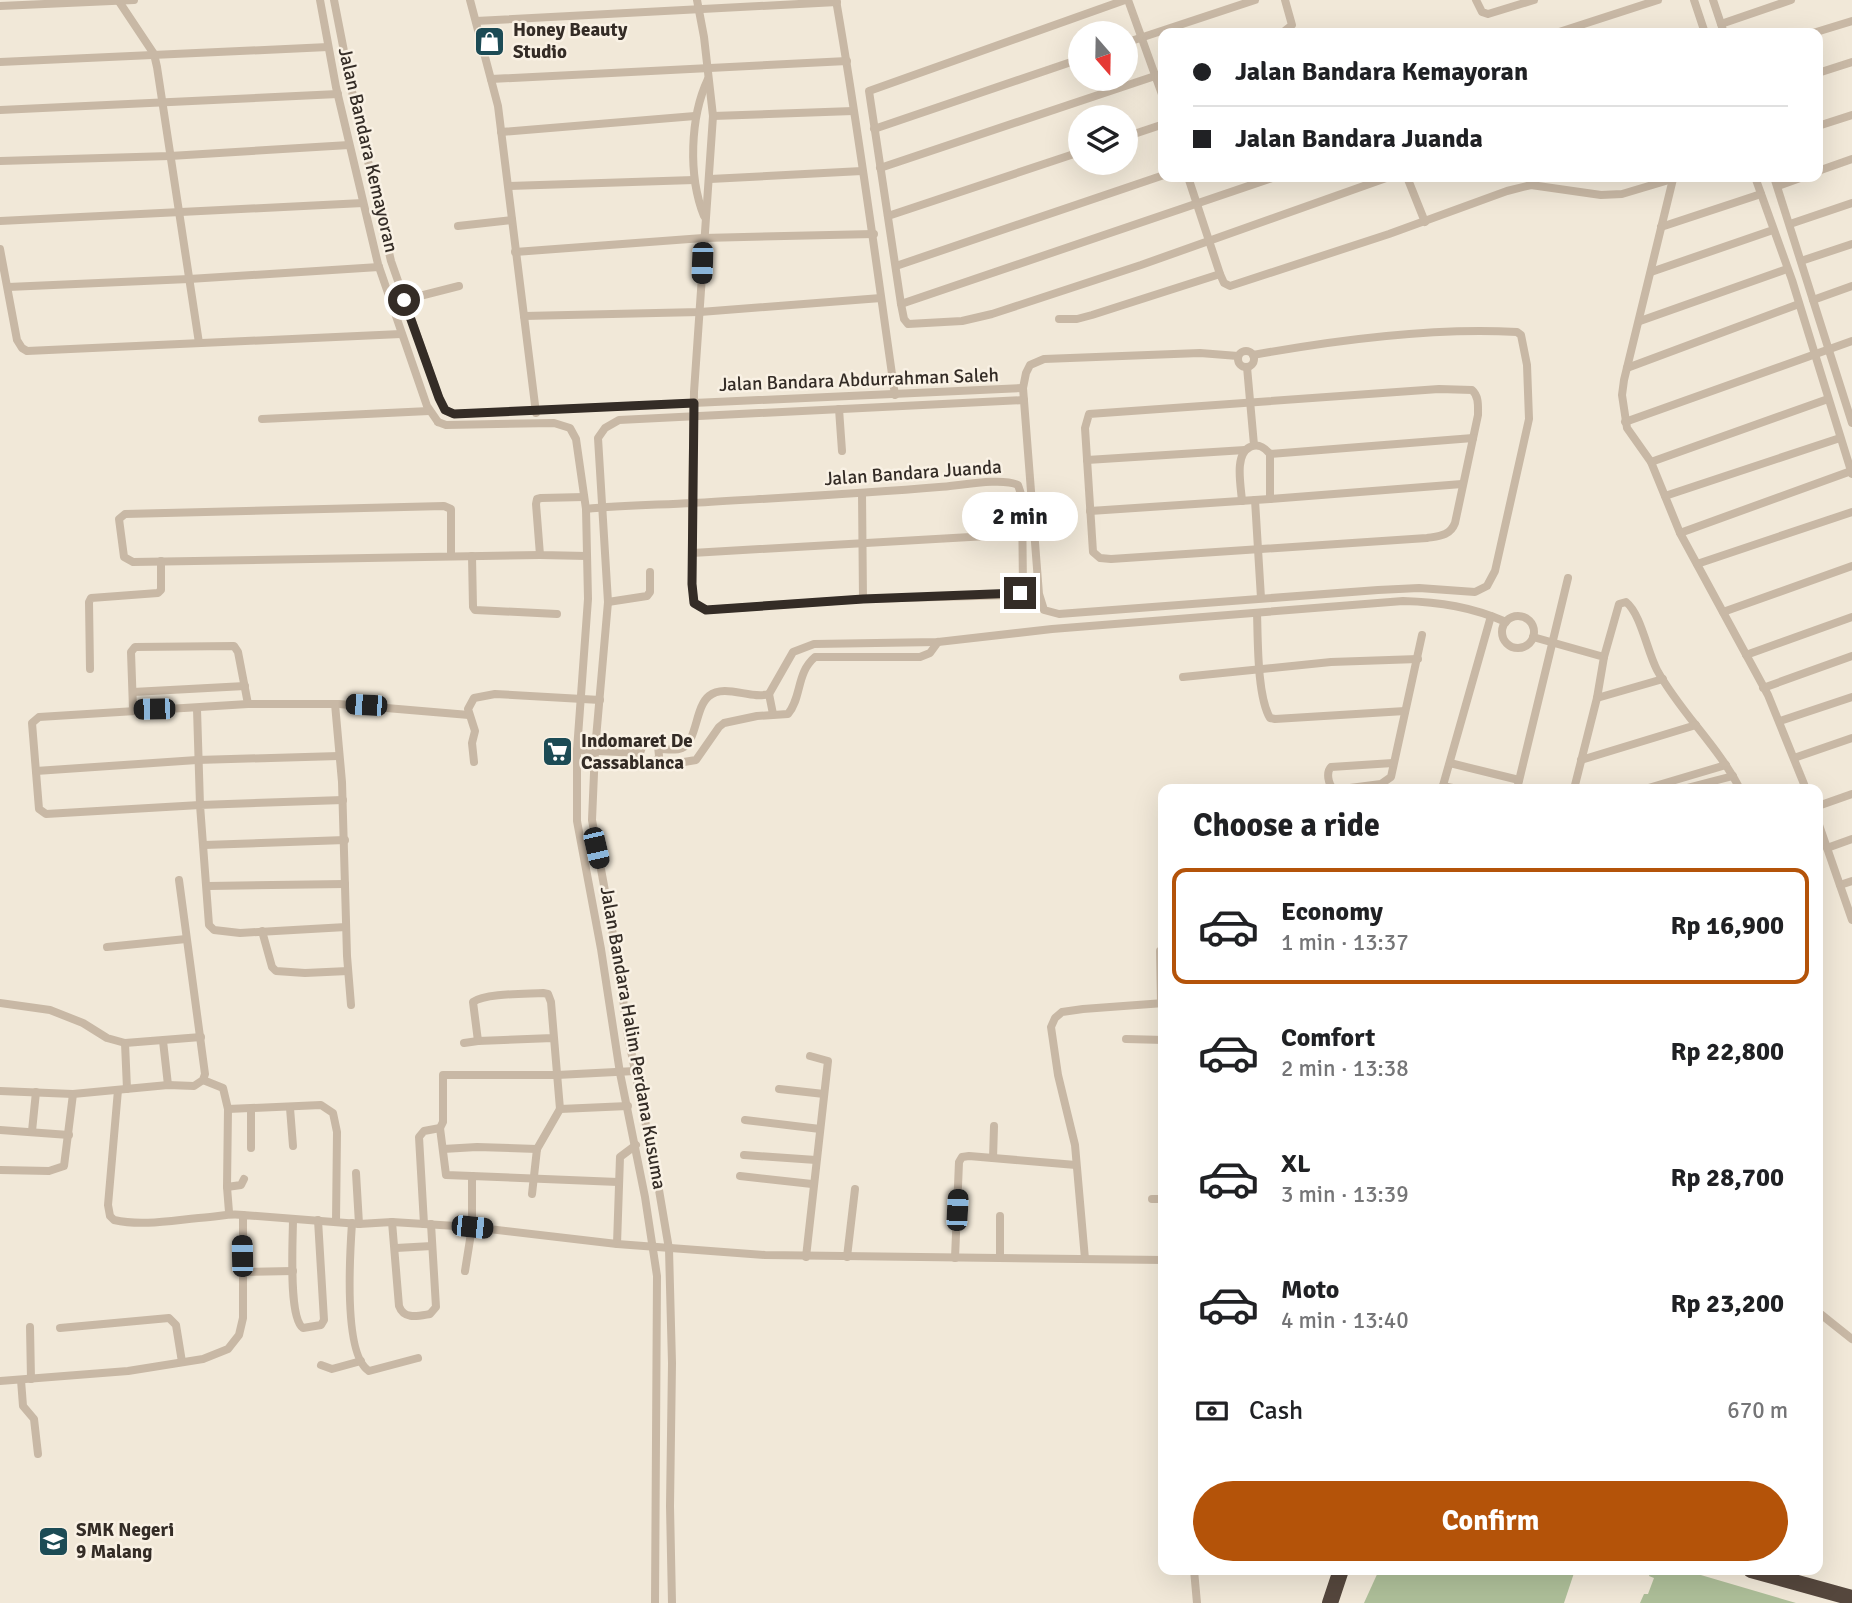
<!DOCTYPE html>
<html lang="en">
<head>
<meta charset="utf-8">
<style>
  :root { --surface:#fff; --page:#f2f2f2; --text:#202124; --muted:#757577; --line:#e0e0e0; --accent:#b45309 }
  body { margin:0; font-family:Signika,sans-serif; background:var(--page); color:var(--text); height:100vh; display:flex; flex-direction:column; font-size:26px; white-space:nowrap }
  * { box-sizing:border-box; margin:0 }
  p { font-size:23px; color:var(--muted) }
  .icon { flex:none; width:38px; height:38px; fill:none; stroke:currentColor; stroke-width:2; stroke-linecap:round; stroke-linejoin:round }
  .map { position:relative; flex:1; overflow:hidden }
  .sheet { position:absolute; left:1158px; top:784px; width:665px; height:791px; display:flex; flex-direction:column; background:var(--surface); border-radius:14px; box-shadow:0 7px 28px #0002 }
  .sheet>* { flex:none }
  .guide { position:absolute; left:1158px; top:28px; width:665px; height:154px; border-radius:14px; box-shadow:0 7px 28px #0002; display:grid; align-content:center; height:154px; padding:0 35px; background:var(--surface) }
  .needle { width:46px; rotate:160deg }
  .fabs { position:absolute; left:1068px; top:21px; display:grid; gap:14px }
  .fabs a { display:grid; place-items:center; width:70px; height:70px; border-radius:50%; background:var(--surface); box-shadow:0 7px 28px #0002; font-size:35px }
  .end { position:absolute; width:32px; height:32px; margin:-16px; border:9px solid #342c26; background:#fff; box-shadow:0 0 0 4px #fff }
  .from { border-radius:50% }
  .bubble { position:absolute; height:49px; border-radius:24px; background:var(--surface); box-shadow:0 7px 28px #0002; font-size:23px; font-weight:800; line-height:49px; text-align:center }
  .car { position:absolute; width:21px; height:42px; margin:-21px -10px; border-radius:9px; box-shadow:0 0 5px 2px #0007; background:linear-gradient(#222 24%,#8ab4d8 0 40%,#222 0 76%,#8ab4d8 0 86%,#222 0) }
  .guide b { display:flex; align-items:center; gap:24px; height:66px; font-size:26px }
  .guide b+b { border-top:2px solid var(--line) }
  .guide i { width:18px; height:18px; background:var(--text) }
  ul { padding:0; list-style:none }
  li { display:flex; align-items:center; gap:21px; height:116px; margin:0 14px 10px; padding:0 21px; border:4px solid transparent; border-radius:14px }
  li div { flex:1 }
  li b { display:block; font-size:26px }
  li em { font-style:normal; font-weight:800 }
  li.on { border-color:var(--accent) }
  li>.icon { width:63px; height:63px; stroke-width:1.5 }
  h2 { padding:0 35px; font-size:32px; line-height:84px }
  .pay { display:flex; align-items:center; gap:18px; height:77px; padding:0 35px; font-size:26px }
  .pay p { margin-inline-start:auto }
  .primary-button { display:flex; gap:14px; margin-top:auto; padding:14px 35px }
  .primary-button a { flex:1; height:80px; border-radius:42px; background:var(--accent); color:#fff; font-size:28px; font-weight:800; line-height:80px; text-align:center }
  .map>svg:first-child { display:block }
  .green { fill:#aebf99 }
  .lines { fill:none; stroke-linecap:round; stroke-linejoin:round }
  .street { stroke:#c8b8a5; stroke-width:8 }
  .highway { stroke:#55473d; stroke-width:16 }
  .route { stroke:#342c26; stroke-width:9 }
  .labels { text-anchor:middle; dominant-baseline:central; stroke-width:5; stroke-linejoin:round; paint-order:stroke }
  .poi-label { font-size:19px; font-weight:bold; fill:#342c26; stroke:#f9f1e4; text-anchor:start }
  .street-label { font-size:19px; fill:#342c26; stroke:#f9f1e4 }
</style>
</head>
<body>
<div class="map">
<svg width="1852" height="1603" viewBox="0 0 1852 1603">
  <rect width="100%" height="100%" fill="#f1e8d8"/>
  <g class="green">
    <polygon points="1379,1570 1575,1570 1564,1603 1364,1603"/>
    <polygon points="1651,1570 1679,1570 1694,1573 1796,1603 1640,1603 1644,1594 1648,1594 1654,1578 1649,1576"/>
  </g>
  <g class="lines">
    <g class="street">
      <polyline points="118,0 154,54 157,67 199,343"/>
      <polyline points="320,0 336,87 378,264 427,406 438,422"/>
      <polyline points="334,0 351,87 391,261 439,398 445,410"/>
      <polyline points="470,0 498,106 536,413"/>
      <path d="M 836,0 C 859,131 876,263 895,395"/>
      <polyline points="1125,0 869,91 901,304 904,319 908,324 962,321 992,314 1141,265 1389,177"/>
      <polyline points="1128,0 1164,100"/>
      <polyline points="1476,0 1482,12 1488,14 1534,0"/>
      <polyline points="1694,0 1705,33"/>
      <polyline points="1713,0 1724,33"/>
      <polyline points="0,6 134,0"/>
      <polyline points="476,21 837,2"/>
      <polyline points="1721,24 1791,0"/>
      <polyline points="1282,33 1292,25 1285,0"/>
      <polyline points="1556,33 1658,0"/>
      <polyline points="1813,33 1852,21"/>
      <polyline points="1125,43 1255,0"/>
      <polyline points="0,62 328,47"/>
      <polyline points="1818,73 1852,62"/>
      <polyline points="491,79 847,61"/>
      <polyline points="0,110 338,94"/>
      <polyline points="713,116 853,111"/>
      <polyline points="1818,126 1852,115"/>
      <polyline points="874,129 1080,59"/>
      <polyline points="501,132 695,116"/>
      <polyline points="1125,137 1164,124"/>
      <polyline points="0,161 170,156 349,145"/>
      <polyline points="880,168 1164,73"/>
      <polyline points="1818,171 1852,159"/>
      <polyline points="1188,177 1220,274 1224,283 1230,286 1389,234 1507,191 1531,185 1601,195 1622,194 1679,177"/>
      <polyline points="1407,177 1425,222"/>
      <polyline points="1755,177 1792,280 1852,474"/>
      <polyline points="1774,177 1852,423"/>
      <polyline points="710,179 862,171"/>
      <polyline points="1673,179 1624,380 1622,395 1627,428 1651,462 1680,533 1768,695 1806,789"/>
      <polyline points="509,186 694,180"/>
      <polyline points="1778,186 1803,177"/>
      <path d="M 704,216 C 688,176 690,117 708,79"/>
      <polyline points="888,216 1080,152"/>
      <polyline points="0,221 363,203"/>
      <polyline points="1790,224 1852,203"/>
      <polyline points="458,226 512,220"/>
      <polyline points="1661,227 1761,194"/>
      <polyline points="0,249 17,340 22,348 27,351 401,334"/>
      <polyline points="515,252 703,238 874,234"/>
      <polyline points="1801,261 1852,244"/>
      <polyline points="896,266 1164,175"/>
      <polyline points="1651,272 1773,230"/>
      <polyline points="8,287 189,279 379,267"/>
      <polyline points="404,300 459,286"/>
      <polyline points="1813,300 1852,286"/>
      <polyline points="901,304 1275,177"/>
      <polyline points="524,316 700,312 881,298"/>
      <polyline points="1059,319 1077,319 1092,315 1220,274"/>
      <polyline points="1640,321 1787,269"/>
      <circle cx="1246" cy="359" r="8"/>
      <path d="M 1238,356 L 1200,353 L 1044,359 L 1030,365 L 1026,373 L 1023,388 L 1039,594 L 1044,610 L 1059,614 L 1378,590 L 1419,588 L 1475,592 L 1487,586 L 1495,571 L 1529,419 L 1527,365 L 1521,335 L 1517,332 C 1432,327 1336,340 1253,355"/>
      <polyline points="1247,367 1254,445"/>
      <polyline points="1627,368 1799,304"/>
      <path d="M 1439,389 L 1472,390 C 1479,396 1478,406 1478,415 L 1455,523 C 1450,536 1439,536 1427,538 L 1111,559 L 1100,558 L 1093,552 L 1085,428 L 1089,414 Z"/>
      <polyline points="839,409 842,451"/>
      <polyline points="445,410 454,414 1023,388"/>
      <polyline points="262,419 429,411"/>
      <polyline points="438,422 446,425 554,423 570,428 576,439 586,509 588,599 577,750 577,821 601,949 620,1073 645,1197 657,1276 655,1603"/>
      <polyline points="1625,422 1852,341"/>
      <polyline points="1087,460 1245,450"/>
      <polyline points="1651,462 1828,399"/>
      <polyline points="862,493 863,599"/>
      <polyline points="1665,496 1840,438"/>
      <polyline points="584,497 541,498 537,499 536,504 540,555 587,556"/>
      <polyline points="1270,499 1462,484"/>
      <polyline points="1255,500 1261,598"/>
      <path d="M 1242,501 C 1241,486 1234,454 1250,447 C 1258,443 1264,447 1270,454 L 1473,438"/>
      <path d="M 586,509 C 622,505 658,505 693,503 C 775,498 857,494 939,487 C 958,486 1002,477 1018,485 L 1022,497 L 1023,589 L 1014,595 L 863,599 L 706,610 L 694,602 L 692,584 L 692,503 L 694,392 L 713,116 L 704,37 L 697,0"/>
      <polyline points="1090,511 1270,499 1270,454"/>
      <polyline points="1680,533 1851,471"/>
      <polyline points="692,553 1023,534"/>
      <polyline points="451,556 451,509 444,506 125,514 119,519 124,557 133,562 540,555"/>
      <polyline points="472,556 473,607 475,610 557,614"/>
      <polyline points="1697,564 1852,512"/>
      <polyline points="608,602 647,596 650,592 650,572"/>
      <polyline points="1723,612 1852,566"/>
      <path d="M 1257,613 C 1258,640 1257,696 1270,718 L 1275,719 L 1405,711"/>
      <circle cx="1518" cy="632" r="16"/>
      <polyline points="1533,637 1604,657 1597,698 1574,789"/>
      <polyline points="1746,655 1852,617"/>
      <path d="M 1604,657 L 1619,604 L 1626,602 C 1641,614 1647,651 1657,670 C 1680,712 1718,746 1740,789"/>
      <polyline points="90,669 89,602 91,598 158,593 161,590 161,561"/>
      <polyline points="1183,677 1331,662 1418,659"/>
      <polyline points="1763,688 1852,656"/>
      <polyline points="133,692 245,686"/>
      <polyline points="769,694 773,714"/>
      <polyline points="1597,698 1663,679"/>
      <polyline points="335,704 342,782 347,956 351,1005"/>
      <polyline points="133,709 131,652 135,647 234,646 238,652 248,704"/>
      <polyline points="197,709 200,805 46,814 39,809 32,723 39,717 248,704 339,704 469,715"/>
      <polyline points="1780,721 1852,697"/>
      <polygon points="652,740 658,746 659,756 656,765 649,767 642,762 640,753 644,742"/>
      <path d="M 659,749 C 666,749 675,751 682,748 C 697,742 695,707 709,696 C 725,683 751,700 769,694 L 793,652 L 814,644 L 938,642 L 1052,629 L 1403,601 C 1440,602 1472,607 1506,622"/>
      <polyline points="577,750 640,753"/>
      <polyline points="1794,758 1852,738"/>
      <polyline points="1581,760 1696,725"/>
      <polyline points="474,762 472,743 475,731 468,709 474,698 495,694 600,700"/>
      <path d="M 659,762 L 684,762 L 696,760 L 719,727 L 724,723 L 757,716 L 788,714 C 802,697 796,673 815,657 L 920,657 L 930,653 L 938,642"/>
      <polyline points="1450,763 1519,780"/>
      <polyline points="36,771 197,760 339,756"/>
      <polyline points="1443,786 1457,789"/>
      <path d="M 1334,789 C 1328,785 1326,772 1331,767 L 1393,763"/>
      <polyline points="1342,789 1381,784 1391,777 1422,635"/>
      <polyline points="1442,789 1491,616"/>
      <polyline points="1517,789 1568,578"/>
      <polyline points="1645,789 1726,765"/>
      <polyline points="1683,789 1733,776"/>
      <polyline points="343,800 200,805 209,925 214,930 240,933 346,927"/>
      <polyline points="1818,806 1852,794"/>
      <polyline points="1818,822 1852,920"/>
      <polyline points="204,845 345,840"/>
      <polyline points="1827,848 1852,839"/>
      <polyline points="1840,885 1852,881"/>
      <polyline points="208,886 345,884"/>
      <polyline points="262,931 272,967 276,971 305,973 348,971"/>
      <polyline points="107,947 186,939"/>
      <polyline points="1160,951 1161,1003"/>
      <polyline points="0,1003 50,1010 83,1023 107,1038 125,1043 201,1037"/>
      <path d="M 553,1038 L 478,1041 L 473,1002 C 485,993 526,994 543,993 L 548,994 L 551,1002 L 560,1109"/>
      <polyline points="1126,1039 1164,1040"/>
      <polyline points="163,1041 168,1085"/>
      <polyline points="125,1043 127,1089"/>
      <polyline points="464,1043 478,1041"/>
      <polyline points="203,1080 223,1088 228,1109 321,1105 333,1113 337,1132 336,1222"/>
      <polyline points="779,1089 824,1094"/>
      <path d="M 118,1090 L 108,1205 L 110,1216 L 114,1220 C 145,1227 178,1219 210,1217 C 222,1216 230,1213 243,1215"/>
      <polyline points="0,1091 73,1094"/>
      <polyline points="290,1108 293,1146"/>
      <polyline points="228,1109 227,1187 229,1212"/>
      <polyline points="251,1109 251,1148"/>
      <polyline points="745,1120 820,1129"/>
      <polyline points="440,1128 446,1175 472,1176"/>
      <polyline points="0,1130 69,1135"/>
      <polyline points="32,1131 36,1092"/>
      <polyline points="443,1149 477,1147 537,1149"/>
      <polyline points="744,1155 816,1160"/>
      <polyline points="993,1158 994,1126"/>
      <polyline points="0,1170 49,1171 64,1166 73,1094 168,1085 194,1086 203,1080 205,1074 179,880"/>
      <polyline points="356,1173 359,1224"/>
      <polyline points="740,1176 812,1184"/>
      <polyline points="227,1187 241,1185 244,1179"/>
      <polyline points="532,1194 537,1149 560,1109 628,1106"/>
      <polyline points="1152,1199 1164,1199"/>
      <path d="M 293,1219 C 293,1239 288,1318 303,1328 L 321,1325 L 324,1320 L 318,1220"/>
      <path d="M 392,1222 L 399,1306 C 404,1320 418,1316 430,1314 L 436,1307 L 431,1224"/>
      <path d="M 352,1223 C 350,1252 343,1355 369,1371 L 418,1358"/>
      <polyline points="424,1224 419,1137 424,1131 440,1128 443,1122 443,1075 557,1075 635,1071"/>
      <polyline points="617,1244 620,1157 636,1145"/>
      <polyline points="396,1248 432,1246"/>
      <polyline points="806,1257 828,1061 810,1056"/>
      <polyline points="847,1257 855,1189"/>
      <polyline points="955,1258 959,1162 962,1157 969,1156 1076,1165"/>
      <polyline points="1000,1258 1000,1216"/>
      <polyline points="1085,1259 1075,1145 1058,1075 1051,1027 1055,1018 1062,1012 1083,1009 1164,1003"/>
      <polyline points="465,1271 472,1227 472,1176 618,1182"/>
      <polyline points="243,1272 293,1271"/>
      <polyline points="1818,1312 1852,1339"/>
      <polyline points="30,1327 31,1379"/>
      <polyline points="60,1328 169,1318 176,1325 182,1362"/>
      <polyline points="321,1365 332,1369 361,1361"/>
      <polyline points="21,1380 23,1406 34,1419 38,1454"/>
      <polyline points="0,1381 128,1371 203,1359 228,1349 239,1335 243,1318 243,1215 359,1224 392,1222 472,1227 617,1244 765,1255 1164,1260"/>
      <polyline points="1194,1570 1197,1603"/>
      <polyline points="672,1603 670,1506 672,1363 669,1249 659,1190 628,1036 618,962 592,820 595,750 608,602 598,438 605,428 619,420 1024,400"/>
    </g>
    <g class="highway">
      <polyline points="1751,1570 1852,1598"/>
      <polyline points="1330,1603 1341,1570"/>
    </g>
  </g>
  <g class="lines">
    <polyline class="route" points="404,300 439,398 445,410 454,414 694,403 692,584 694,603 706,610 863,599 1020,593"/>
  </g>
  <defs>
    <symbol id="shop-square" viewBox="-11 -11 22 22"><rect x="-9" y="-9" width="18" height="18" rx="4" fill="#1c4b55" stroke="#f9f1e4"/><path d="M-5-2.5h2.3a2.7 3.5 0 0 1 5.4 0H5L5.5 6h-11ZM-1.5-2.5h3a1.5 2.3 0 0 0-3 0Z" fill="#fff"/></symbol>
    <symbol id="supermarket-square" viewBox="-11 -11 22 22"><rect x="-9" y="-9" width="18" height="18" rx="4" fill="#1c4b55" stroke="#f9f1e4"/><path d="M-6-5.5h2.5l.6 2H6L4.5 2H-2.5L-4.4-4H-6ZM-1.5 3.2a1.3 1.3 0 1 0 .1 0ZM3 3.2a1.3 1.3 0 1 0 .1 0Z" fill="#fff"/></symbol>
    <symbol id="school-square" viewBox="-11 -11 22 22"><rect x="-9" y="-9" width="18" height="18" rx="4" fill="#1c4b55" stroke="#f9f1e4"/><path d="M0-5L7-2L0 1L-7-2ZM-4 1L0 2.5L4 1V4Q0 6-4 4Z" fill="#fff"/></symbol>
  </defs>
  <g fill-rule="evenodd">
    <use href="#shop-square" x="472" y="24" width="35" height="35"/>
    <use href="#supermarket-square" x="540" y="734" width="35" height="35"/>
    <use href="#school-square" x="36" y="1524" width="35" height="35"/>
  </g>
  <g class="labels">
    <g class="poi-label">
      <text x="513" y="30">Honey Beauty<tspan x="513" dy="22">Studio</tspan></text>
      <text x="581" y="741">Indomaret De<tspan x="581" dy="22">Cassablanca</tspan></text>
      <text x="76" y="1530">SMK Negeri<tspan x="76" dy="22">9 Malang</tspan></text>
    </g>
    <g class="street-label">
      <text transform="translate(368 150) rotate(77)">Jalan Bandara Kemayoran</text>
      <text transform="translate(859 380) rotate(-2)">Jalan Bandara Abdurrahman Saleh</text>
      <text transform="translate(913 473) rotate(-4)">Jalan Bandara Juanda</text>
      <text transform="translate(633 1038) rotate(80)">Jalan Bandara Halim Perdana Kusuma</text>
    </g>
  </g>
</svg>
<div class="fabs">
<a><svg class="needle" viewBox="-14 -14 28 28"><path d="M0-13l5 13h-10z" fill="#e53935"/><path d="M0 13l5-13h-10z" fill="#757577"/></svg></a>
<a><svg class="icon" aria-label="layers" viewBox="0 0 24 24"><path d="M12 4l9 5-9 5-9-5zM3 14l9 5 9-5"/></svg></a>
</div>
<i class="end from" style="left:404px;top:300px"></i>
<i class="end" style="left:1020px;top:593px"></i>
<div class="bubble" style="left:962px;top:492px;width:116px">2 min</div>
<i class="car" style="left:702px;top:263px;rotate:182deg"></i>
<i class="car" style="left:366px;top:705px;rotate:273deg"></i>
<i class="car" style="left:154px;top:709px;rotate:269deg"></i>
<i class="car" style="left:596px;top:848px;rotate:167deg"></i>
<i class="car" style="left:957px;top:1210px;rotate:3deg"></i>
<i class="car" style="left:472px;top:1227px;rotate:96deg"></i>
<i class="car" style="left:242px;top:1256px;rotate:359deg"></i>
<div class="guide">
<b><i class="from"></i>Jalan Bandara Kemayoran</b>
<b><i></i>Jalan Bandara Juanda</b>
</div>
<section class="sheet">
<h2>Choose a ride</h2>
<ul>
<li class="on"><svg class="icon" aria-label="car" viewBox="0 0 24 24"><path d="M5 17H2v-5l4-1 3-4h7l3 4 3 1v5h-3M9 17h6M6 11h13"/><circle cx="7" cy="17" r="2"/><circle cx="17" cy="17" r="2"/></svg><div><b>Economy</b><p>1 min · 13:37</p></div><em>Rp 16,900</em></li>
<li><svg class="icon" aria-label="car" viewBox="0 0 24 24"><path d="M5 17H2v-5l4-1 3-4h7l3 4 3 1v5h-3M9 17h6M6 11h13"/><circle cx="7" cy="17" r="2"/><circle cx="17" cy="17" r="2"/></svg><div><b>Comfort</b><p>2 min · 13:38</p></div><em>Rp 22,800</em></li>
<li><svg class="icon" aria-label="car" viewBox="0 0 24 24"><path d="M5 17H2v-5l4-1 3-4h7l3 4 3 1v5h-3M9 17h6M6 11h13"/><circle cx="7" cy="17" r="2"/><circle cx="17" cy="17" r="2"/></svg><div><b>XL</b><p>3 min · 13:39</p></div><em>Rp 28,700</em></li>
<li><svg class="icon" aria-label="car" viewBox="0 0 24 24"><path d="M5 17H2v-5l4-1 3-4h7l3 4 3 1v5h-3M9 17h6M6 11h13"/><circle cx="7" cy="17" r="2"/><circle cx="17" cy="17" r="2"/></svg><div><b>Moto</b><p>4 min · 13:40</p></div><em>Rp 23,200</em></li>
</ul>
<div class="pay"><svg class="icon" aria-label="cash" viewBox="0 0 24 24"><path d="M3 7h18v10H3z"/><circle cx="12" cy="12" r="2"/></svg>Cash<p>670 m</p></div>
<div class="primary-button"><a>Confirm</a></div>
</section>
</div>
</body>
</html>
